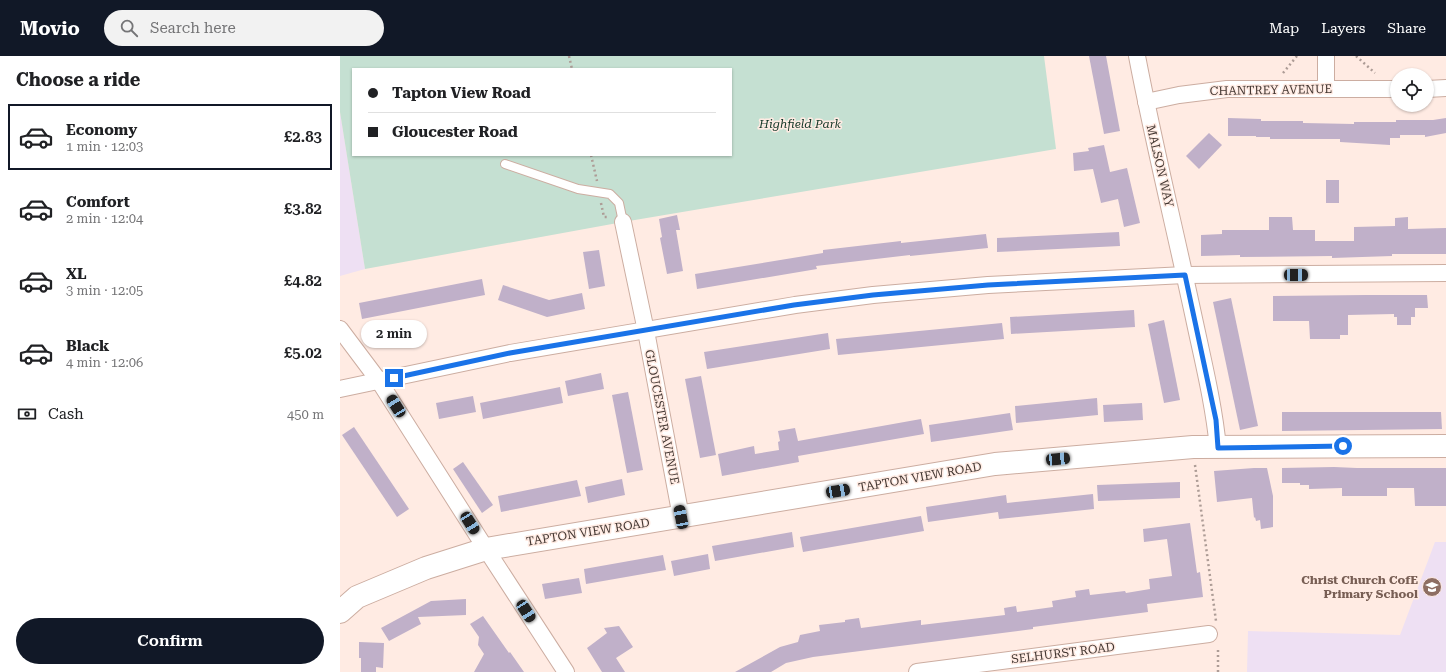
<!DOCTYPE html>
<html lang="en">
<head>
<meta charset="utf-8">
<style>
  :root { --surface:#fff; --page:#f2f2f2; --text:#202124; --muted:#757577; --line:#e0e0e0; --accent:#111827 }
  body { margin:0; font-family:"Roboto Serif",serif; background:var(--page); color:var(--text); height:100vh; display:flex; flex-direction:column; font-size:15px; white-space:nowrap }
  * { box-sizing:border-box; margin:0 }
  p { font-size:13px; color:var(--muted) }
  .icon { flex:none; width:22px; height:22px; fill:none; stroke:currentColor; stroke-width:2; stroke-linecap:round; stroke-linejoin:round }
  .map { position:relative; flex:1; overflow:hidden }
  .side { display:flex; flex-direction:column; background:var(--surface); width:340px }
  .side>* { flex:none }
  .top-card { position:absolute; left:12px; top:12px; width:380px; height:88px; border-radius:0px; box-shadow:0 1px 3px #0004; display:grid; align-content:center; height:88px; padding:0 16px; background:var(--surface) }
  .tools { position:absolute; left:1050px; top:12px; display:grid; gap:8px }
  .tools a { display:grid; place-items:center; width:44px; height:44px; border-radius:50%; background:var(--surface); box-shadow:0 1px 3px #0004; font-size:20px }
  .end { position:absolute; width:18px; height:18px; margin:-9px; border:5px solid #1a73e8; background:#fff; box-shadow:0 0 0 2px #fff }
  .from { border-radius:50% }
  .bubble { position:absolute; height:28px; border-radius:14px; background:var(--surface); box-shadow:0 1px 3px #0004; font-size:13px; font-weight:600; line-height:28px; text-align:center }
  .car { position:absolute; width:12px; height:24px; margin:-12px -6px; border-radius:5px; box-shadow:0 0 3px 1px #0007; background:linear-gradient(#222 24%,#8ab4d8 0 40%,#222 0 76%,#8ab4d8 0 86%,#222 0) }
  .top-card b { display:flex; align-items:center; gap:14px; height:38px; font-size:15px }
  .top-card b+b { border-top:1px solid var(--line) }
  .top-card i { width:10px; height:10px; background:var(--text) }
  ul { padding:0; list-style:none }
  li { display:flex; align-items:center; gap:12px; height:66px; margin:0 8px 6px; padding:0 8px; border:2px solid transparent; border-radius:0px }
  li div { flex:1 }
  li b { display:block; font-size:15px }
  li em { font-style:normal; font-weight:600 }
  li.selected { border-color:var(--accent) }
  li>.icon { width:36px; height:36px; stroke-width:1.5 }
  h2 { padding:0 16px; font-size:18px; line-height:48px }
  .pay { display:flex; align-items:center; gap:10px; height:44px; padding:0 16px; font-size:15px }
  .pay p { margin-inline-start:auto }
  .action { display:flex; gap:8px; margin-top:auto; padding:8px 16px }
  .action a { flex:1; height:46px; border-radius:24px; background:var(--accent); color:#fff; font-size:16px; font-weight:600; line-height:46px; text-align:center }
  header { display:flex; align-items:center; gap:24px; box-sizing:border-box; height:56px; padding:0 20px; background:var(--accent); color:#fff }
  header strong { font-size:19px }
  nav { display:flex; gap:22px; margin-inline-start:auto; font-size:14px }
  .search { width:280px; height:36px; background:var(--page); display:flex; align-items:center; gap:10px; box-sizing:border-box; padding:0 14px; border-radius:22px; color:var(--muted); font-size:15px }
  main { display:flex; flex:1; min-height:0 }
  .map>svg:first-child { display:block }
  .education { fill:#eee0f3 }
  .green { fill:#c5e0d2; fill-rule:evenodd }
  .building { fill:#c0b0c9 }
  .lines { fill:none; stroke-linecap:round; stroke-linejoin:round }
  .lane-casing { stroke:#ccada1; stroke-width:10 }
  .street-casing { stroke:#ccada1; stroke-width:18 }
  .secondary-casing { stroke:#ccada1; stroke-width:24 }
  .path { stroke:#ad9c96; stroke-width:2.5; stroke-dasharray:2 3; stroke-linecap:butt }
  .lane { stroke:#fff; stroke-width:8 }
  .street { stroke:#fff; stroke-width:16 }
  .secondary { stroke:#fff; stroke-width:22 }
  .route { stroke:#1a73e8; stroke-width:5 }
  .labels { text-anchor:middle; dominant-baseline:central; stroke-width:3; stroke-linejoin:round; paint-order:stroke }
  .street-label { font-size:12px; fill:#423631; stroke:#ffebe3 }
  .park-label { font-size:12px; font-style:italic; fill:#103525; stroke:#ffebe3 }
  .education-label { font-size:12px; font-weight:bold; fill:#785e54; stroke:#ffebe3; text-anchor:end }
</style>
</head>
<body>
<header>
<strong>Movio</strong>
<div class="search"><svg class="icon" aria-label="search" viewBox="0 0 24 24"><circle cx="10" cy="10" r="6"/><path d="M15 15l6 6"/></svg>Search here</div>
<nav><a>Map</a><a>Layers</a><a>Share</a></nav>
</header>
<main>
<section class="side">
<h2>Choose a ride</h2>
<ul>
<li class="selected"><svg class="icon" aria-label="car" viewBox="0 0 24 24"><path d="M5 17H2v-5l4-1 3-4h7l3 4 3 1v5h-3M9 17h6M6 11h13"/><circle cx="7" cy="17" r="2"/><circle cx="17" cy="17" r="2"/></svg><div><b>Economy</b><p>1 min · 12:03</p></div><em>£2.83</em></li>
<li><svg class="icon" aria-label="car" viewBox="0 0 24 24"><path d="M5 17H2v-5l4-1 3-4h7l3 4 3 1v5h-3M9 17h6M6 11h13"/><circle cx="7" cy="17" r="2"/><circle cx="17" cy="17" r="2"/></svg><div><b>Comfort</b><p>2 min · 12:04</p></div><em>£3.82</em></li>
<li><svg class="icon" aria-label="car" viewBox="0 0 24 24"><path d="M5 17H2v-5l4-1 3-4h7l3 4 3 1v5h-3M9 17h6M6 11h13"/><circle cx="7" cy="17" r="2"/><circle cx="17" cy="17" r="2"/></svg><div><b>XL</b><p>3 min · 12:05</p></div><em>£4.82</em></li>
<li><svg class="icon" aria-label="car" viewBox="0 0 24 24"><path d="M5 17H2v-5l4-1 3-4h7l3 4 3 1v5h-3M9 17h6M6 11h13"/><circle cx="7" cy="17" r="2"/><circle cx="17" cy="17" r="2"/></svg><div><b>Black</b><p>4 min · 12:06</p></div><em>£5.02</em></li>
</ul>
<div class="pay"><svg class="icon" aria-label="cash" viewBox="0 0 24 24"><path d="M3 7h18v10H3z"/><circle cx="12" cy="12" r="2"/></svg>Cash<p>450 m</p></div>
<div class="action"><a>Confirm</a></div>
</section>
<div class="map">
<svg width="1106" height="616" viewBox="0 0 1106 616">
  <rect width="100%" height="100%" fill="#ffebe3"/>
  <g class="education">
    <polygon points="0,56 25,213 0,220"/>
    <polygon points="1095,486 1106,486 1106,616 907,616 908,575 1060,579"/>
  </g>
  <path class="green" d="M 0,0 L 704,0 L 716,93 L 283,166 L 25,213 L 0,56 ZM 13,13 L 391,13 L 391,99 L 13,99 Z"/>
  <g class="building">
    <polygon points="749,0 766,0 780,75 764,78"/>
    <polygon points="888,62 921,63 921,65 963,65 963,67 1014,68 1014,66 1056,66 1056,64 1093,64 1106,62 1106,77 1085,81 1085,79 1060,79 1060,82 1050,82 1050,89 1000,86 1000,83 930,83 930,81 916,81 916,80 888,80"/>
    <polygon points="869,77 882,89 859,113 846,100"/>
    <polygon points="764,89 770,116 787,112 800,167 784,171 778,143 761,147 753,113 734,115 733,97 749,95 748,92"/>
    <rect x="986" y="124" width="13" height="23"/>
    <polygon points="337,159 340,174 336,174 343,215 327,218 320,182 322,181 319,163"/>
    <polygon points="929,161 952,161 953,174 975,174 975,185 1014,185 1014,171 1055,170 1055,162 1068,161 1068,173 1106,172 1106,198 1052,198 1052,200 992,202 992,200 900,201 900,199 861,200 861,179 882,178 882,174 929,174"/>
    <polygon points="779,176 780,190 657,196 657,182"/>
    <polygon points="646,178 648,192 570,200 570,199 476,210 477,213 357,233 355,218 483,197 483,194 561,185 561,187"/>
    <polygon points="259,194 265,230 249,233 243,196"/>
    <polygon points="142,223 145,239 22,263 19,247"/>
    <polygon points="163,229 209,244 242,237 245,253 207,261 158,244"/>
    <polygon points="1026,239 1087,239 1088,252 1075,252 1075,261 1071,261 1071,269 1057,269 1057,261 1054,261 1054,258 1008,259 1008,279 1000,279 1000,283 970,283 969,265 933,265 933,240"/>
    <polygon points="891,242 918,370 900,374 873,246"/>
    <polygon points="794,254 795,271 671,278 670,261"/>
    <polygon points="824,264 840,344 824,347 808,268"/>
    <polygon points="662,267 664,283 498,299 496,283"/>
    <polygon points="488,277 490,293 367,313 364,296"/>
    <polygon points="261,317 264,333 228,340 225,325"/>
    <polygon points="361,320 376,399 360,402 345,323"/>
    <polygon points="220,331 223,347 143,363 140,347"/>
    <polygon points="288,336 303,414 287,417 272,339"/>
    <polygon points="133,340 136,356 99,363 96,347"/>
    <polygon points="757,342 758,359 676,367 675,350"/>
    <polygon points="802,347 803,364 764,366 763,349"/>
    <polygon points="942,356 1101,356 1102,373 942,375"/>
    <polygon points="670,357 673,374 591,386 589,369"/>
    <polygon points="581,363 584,378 458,400 459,406 382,420 378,398 414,390 415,398 439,394 438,386 440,385 438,375 455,372 458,385"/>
    <polygon points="14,371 69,453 57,461 2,379"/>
    <polygon points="123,406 153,449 142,457 113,413"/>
    <polygon points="994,411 1017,412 1106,412 1106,450 1075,450 1074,432 1047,432 1047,440 1002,440 1002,432 969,433 969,429 960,429 960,427 942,427 942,412"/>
    <polygon points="914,412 927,412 933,440 933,471 921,473 920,464 916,465 915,461 914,462 912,442 877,446 874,415"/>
    <polygon points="282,423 285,439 248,447 245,431"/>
    <polygon points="237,424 241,440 161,456 158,440"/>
    <polygon points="840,426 840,442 758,445 757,429"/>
    <polygon points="753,438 754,453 659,463 658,456 588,466 586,451 666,439 667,447"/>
    <polygon points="581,460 584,475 463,496 460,481"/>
    <polygon points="850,467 857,517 860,516 863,541 807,548 808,556 693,571 693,573 473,601 446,607 431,616 395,616 440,591 458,586 460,579 480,575 479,569 505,566 505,564 519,562 521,572 581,564 581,569 665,559 664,552 676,550 677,556 713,551 712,545 736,541 735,535 749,533 750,539 785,535 786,537 810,533 809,523 832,520 827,483 804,486 803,473"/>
    <polygon points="452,476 454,491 375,505 372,490"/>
    <polygon points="368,498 370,513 334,520 331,505"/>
    <polygon points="323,499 326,514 246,528 244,513"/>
    <polygon points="239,522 242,537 205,543 202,528"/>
    <polygon points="126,543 126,559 78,561 81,568 49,585 41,572 91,545"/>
    <polygon points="143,560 169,597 170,596 184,616 134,616 144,598 138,589 139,581 130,568"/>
    <polygon points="279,570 293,591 276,602 285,616 262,616 247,592 267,577 264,572"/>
    <polygon points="19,586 44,587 43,612 36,611 36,616 21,616 21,602 19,602"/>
  </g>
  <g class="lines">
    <defs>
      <polyline id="lane" points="165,108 238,133 270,138 279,147 283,166"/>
      <g id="street">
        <path d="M 797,0 C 814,89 836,178 855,267 C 864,309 874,350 878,392"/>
        <polyline points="986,32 986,0"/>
        <polyline points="1087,33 1106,32"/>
        <polyline points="806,46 839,39 887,33 1057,33"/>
        <polyline points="283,166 306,275 341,461"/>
        <polyline points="0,273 39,325 146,493 226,616"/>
        <polyline points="0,333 170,297 455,249 533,239 648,229 845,219 1106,217"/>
        <polyline points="577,616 869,578"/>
      </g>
      <polyline id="secondary" points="0,556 17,541 86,512 146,493 655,408 853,391 1106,390"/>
    </defs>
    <use href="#lane" class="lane-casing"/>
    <use href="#street" class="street-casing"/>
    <use href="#secondary" class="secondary-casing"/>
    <g class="path">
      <polyline points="229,0 232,13"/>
      <polyline points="1016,0 1035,17"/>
      <polyline points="943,17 957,0"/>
      <polyline points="251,99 257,125"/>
      <polyline points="261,147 264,161 269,161"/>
      <polyline points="855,409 876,565"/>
      <polyline points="878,616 878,591"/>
    </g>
    <use href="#lane" class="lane"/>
    <use href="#street" class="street"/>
    <use href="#secondary" class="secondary"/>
  </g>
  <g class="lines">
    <polyline class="route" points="54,322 170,297 454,249 533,239 648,229 845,219 876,364 878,392 1003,390"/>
  </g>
  <defs>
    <symbol id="school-disc" viewBox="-11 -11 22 22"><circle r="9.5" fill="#8d6e63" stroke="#ffebe3"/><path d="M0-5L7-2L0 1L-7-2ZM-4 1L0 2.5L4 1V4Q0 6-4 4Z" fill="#fff"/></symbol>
  </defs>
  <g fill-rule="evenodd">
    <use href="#school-disc" x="1081" y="520" width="22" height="22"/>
  </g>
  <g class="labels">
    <g class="street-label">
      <text transform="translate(931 34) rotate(-1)">CHANTREY AVENUE</text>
      <text transform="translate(820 110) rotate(77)">MALSON WAY</text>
      <text transform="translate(322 361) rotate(79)">GLOUCESTER AVENUE</text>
      <text transform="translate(580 421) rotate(-10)">TAPTON VIEW ROAD</text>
      <text transform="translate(248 476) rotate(-9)">TAPTON VIEW ROAD</text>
      <text transform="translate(723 597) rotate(-7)">SELHURST ROAD</text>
    </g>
    <g class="park-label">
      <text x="460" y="68">Highfield Park</text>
    </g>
    <g class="education-label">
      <text x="1078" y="524">Christ Church CofE<tspan x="1078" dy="14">Primary School</tspan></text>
    </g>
  </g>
</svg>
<div class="tools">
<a><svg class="icon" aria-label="locate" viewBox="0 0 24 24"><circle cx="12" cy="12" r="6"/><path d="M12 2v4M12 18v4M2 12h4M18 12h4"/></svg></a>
</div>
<i class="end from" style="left:1003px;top:390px"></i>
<i class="end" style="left:54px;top:322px"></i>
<div class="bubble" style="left:21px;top:264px;width:66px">2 min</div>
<i class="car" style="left:956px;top:219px;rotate:90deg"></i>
<i class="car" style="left:56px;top:350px;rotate:328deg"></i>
<i class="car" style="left:718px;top:403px;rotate:85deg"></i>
<i class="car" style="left:498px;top:435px;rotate:80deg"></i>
<i class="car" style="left:341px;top:461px;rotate:349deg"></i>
<i class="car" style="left:130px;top:467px;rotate:148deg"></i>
<i class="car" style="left:186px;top:555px;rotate:147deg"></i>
<div class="top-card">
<b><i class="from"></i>Tapton View Road</b>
<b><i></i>Gloucester Road</b>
</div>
</div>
</main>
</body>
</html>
